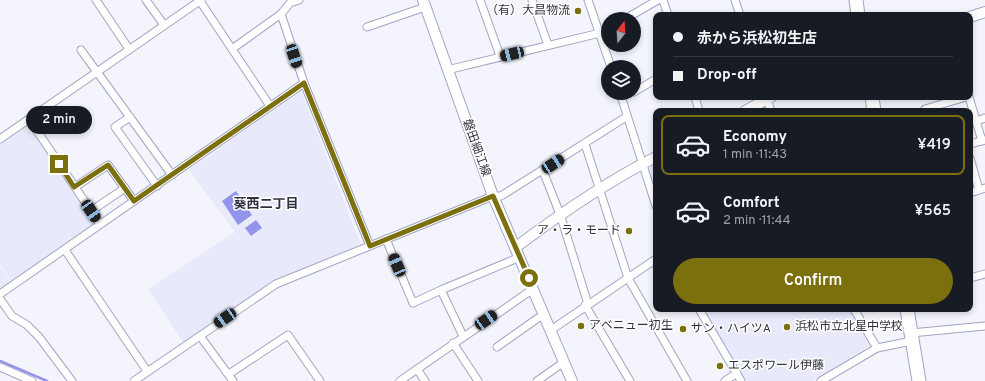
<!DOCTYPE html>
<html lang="en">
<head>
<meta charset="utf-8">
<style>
  :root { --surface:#171b24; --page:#20242c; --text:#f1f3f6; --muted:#9ea1a6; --line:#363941; --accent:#7b6f0e }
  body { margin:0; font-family:Overpass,"Noto Sans JP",sans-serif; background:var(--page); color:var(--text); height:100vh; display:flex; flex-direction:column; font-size:15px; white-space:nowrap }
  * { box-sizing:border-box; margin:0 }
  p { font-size:13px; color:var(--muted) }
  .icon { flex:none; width:22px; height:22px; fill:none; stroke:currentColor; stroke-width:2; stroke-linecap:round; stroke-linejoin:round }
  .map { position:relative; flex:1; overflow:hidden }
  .side { position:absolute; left:653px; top:108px; width:320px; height:204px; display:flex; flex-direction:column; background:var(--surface); border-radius:8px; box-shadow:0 2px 6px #0003 }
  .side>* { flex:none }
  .guide { position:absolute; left:653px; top:12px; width:320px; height:88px; border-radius:8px; box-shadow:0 2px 6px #0003; display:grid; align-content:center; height:88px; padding:0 20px; background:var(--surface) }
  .needle { width:26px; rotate:17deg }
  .tools { position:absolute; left:601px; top:12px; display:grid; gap:8px }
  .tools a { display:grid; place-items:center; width:40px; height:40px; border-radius:50%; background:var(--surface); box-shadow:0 2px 6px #0003; font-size:20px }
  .end { position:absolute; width:18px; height:18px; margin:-9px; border:5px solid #7b6f0e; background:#fff; box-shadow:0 0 0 2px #fff }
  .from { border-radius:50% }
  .bubble { position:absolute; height:28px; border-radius:14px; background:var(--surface); box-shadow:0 2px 6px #0003; font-size:13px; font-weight:600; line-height:28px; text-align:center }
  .car { position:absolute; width:12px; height:24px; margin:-12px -6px; border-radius:5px; box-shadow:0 0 3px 1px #0007; background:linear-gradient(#222 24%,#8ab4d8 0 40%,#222 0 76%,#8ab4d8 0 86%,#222 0) }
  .guide b { display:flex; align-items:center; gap:14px; height:38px; font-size:15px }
  .guide b+b { border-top:1px solid var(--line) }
  .guide i { width:10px; height:10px; background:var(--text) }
  ul { padding:7px 0 0; list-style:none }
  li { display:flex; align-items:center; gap:12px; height:60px; margin:0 8px 6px; padding:0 12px; border:2px solid transparent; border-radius:8px }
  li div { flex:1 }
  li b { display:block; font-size:15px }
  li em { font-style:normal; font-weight:600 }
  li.active { border-color:var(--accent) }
  li>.icon { width:36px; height:36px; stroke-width:1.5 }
  .action { display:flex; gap:8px; margin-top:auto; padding:8px 20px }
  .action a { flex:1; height:46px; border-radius:24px; background:var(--accent); color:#fff; font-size:16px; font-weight:600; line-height:46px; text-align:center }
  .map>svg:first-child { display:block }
  .built { fill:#e8eafb }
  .water { fill:#9294eb }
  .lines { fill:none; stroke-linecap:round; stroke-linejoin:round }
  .stream { stroke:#9294eb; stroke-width:2.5 }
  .street-casing { stroke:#a1a4c6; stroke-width:9 }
  .secondary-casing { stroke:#a1a4c6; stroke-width:12 }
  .highway-casing { stroke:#a1a4c6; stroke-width:15 }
  .street { stroke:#fff; stroke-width:7 }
  .secondary { stroke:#fff; stroke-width:10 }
  .highway { stroke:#fff; stroke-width:13 }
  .route { stroke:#7b6f0e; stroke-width:5 }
  .poi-dot { fill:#7b6f0e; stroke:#fff; stroke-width:1.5 }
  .labels { text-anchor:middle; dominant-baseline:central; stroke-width:3; stroke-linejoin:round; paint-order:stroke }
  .poi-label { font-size:12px; fill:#30313f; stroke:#fff; text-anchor:start }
  .street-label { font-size:12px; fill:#30313f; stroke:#fff }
  .neighbourhood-label { font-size:13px; font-weight:bold; fill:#30313f; stroke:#fff }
</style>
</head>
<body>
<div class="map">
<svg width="985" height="381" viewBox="0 0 985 381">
  <rect width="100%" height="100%" fill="#f4f5fc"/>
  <g class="built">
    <polygon points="301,91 363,250 268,285 183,342 148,289 235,232 189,170"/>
    <polygon points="25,126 30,126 94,221 93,226 11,281 0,264 0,143"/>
    <polygon points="656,164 656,194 649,168"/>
    <polygon points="0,267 11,282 0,290"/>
    <polygon points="703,309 850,309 871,345 812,381 745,381"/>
  </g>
  <g class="water">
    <polygon points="236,191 252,215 238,225 222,201"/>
    <polygon points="256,220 262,228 251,236 245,228"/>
  </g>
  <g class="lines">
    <polyline class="stream" points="0,361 47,381"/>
    <defs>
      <g id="street">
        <polyline points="96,0 129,49"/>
        <polyline points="146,0 164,25"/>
        <polyline points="480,0 500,56"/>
        <polyline points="532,0 548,45"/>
        <polyline points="588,0 611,67"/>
        <polyline points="663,0 668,15"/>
        <polyline points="735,0 740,15"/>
        <polyline points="200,1 270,106"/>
        <polyline points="281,14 304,83 370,246"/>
        <polyline points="625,19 658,0"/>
        <polyline points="367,27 425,7"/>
        <polyline points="232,49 281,14 290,3 299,0"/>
        <polyline points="81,50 172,175"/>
        <polyline points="447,70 600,33 608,29"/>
        <polyline points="634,92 656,79"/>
        <polyline points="620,93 656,206"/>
        <polyline points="695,97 699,111"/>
        <polyline points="766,97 771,111"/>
        <polyline points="969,97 982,141"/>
        <polyline points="925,111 925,109 966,97"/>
        <polyline points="130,117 115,127 157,186"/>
        <polyline points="29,119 100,224"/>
        <polyline points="976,121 985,118"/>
        <polyline points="0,139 201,0"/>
        <polyline points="585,144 628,278 687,381"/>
        <polyline points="970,144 985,140"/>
        <polyline points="970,158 979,190"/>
        <polyline points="543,171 560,214 588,304"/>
        <polyline points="75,187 108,165 134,201"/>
        <polyline points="970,193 985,188"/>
        <polyline points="91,211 125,188"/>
        <polyline points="386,239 413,303 441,290 463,336"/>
        <polyline points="65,250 147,371"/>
        <polyline points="970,278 985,274"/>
        <polyline points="441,290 520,257"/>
        <polyline points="0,294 304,83"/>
        <polyline points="0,299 12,316 27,325 39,337 72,381"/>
        <polyline points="585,305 630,381"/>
        <polyline points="699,309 741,381"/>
        <polyline points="854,309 877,348"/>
        <polyline points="551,330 656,259"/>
        <polyline points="911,333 985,326"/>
        <polyline points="200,336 233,381"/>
        <polyline points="453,343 478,381"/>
        <polyline points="497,347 538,318 545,316"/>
        <polyline points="0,367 32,381"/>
        <polyline points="417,369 425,381"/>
        <polyline points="229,374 288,335 320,381"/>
        <polyline points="134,381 276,284 493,196 501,196 626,117"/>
        <polyline points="400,381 533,289"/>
        <polyline points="537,381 564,362"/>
        <polyline points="725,381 737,373"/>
        <polyline points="821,381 877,348 912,341"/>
      </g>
      <g id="secondary">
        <polyline points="423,0 493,196 572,381"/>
        <polyline points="970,17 985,12"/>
        <polyline points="745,111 771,97"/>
        <path d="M 516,247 C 560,214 606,182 656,157"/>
      </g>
      <g id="highway">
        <polyline points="856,0 858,15"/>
        <polyline points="872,97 874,111"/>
        <polyline points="907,309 919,381"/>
      </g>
    </defs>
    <use href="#street" class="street-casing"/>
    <use href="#secondary" class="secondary-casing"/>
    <use href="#highway" class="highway-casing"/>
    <use href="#street" class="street"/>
    <use href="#secondary" class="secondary"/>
    <use href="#highway" class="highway"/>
  </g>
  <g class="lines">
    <polyline class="route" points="59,164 74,187 108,165 134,201 304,83 370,246 493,196 529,278"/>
  </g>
  <g class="poi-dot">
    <circle cx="578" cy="11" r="4"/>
    <circle cx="629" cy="231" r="4"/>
    <circle cx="581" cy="326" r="4"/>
    <circle cx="787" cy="327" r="4"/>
    <circle cx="683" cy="329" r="4"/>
    <circle cx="720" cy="366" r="4"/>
  </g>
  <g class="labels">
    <g class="poi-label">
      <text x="570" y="11" text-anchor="end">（有）大昌物流</text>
      <text x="621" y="231" text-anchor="end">ア・ラ・モード</text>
      <text x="589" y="326">アベニュー初生</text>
      <text x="795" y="327">浜松市立北星中学校</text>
      <text x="691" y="329">サン・ハイツA</text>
      <text x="728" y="366">エスポワール伊藤</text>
    </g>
    <g class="street-label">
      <text transform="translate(476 148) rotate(70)">磐田細江線</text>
    </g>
    <g class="neighbourhood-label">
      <text x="266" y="205">葵西二丁目</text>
    </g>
  </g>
</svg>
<div class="tools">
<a><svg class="needle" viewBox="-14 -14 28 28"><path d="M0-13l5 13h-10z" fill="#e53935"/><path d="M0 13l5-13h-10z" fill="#9ea1a6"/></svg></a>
<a><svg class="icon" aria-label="layers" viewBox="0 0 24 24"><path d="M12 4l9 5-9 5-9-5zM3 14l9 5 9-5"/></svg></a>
</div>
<i class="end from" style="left:529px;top:278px"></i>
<i class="end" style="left:59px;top:164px"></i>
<div class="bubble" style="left:26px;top:106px;width:66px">2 min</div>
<i class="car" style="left:512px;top:54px;rotate:257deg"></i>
<i class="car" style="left:294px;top:56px;rotate:162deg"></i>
<i class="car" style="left:553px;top:164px;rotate:57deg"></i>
<i class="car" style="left:91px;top:211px;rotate:146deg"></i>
<i class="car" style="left:397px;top:265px;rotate:337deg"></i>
<i class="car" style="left:225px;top:318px;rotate:236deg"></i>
<i class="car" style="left:486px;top:320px;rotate:56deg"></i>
<div class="guide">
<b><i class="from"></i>赤から浜松初生店</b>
<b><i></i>Drop-off</b>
</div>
<section class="side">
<ul>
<li class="active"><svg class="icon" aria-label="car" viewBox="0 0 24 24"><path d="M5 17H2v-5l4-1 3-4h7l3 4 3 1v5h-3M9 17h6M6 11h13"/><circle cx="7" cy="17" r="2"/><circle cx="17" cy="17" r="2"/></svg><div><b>Economy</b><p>1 min · 11:43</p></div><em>¥419</em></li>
<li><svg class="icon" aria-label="car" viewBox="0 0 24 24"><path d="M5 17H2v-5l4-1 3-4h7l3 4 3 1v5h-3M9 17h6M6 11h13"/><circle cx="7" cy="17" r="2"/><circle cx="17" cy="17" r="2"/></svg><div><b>Comfort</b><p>2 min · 11:44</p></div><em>¥565</em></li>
</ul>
<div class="action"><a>Confirm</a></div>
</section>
</div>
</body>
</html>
